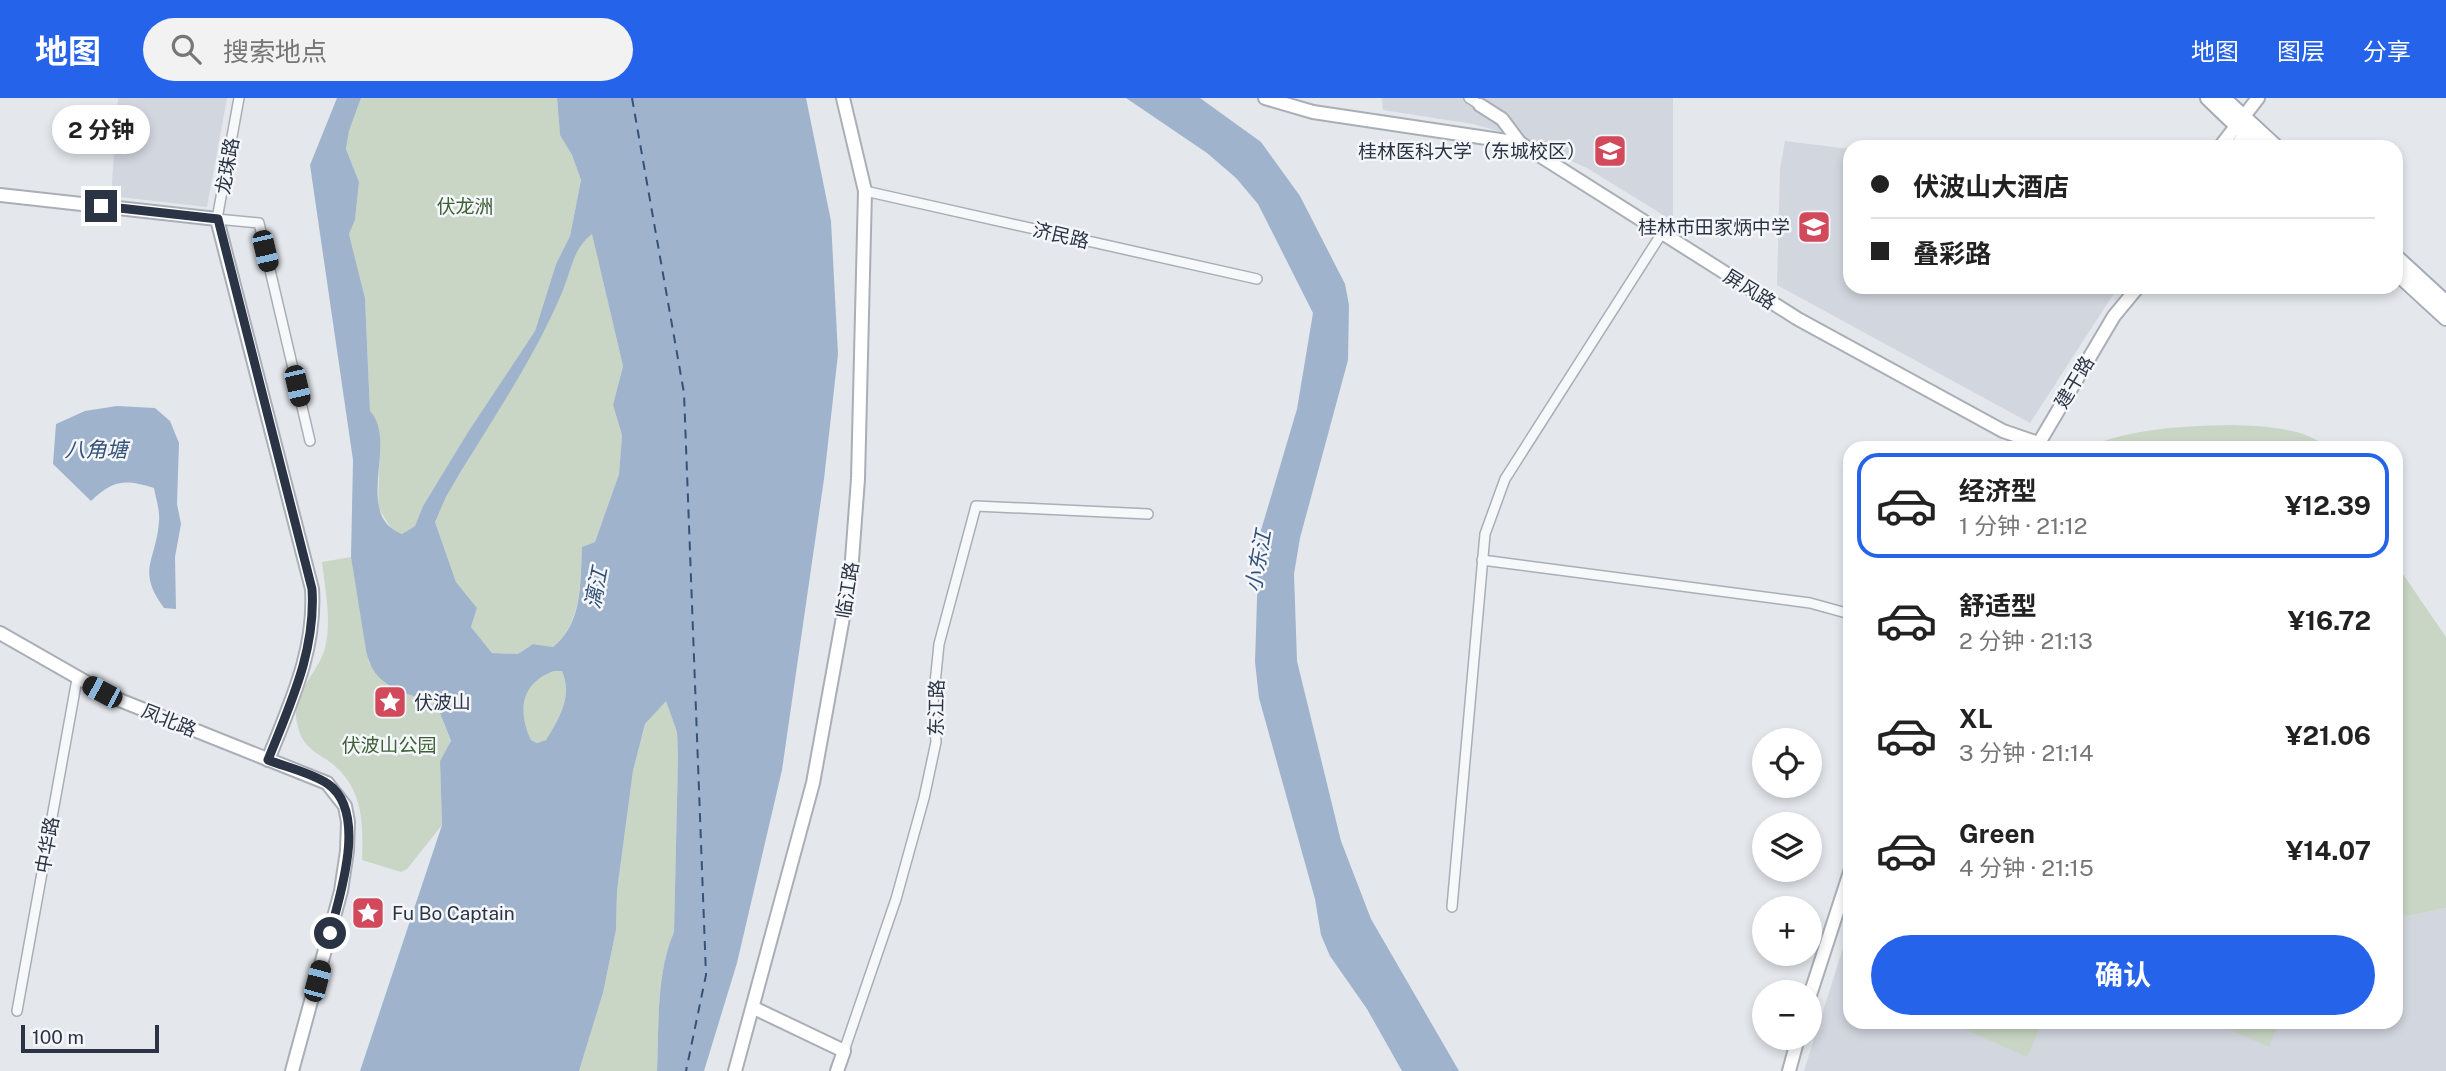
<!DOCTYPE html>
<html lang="zh">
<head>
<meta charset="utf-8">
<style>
  :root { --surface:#fff; --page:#f2f2f2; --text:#222; --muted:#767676; --line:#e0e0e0; --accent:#2563eb }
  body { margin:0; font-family:"Public Sans","Noto Sans SC",sans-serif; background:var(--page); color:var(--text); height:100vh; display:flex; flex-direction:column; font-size:26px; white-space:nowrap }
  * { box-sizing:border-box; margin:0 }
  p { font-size:23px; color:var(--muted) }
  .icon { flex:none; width:38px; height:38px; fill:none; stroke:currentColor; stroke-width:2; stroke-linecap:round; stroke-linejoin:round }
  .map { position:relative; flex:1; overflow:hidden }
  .details { position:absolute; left:1843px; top:343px; width:560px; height:588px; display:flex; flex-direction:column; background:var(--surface); border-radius:21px; box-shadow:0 4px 10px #0003 }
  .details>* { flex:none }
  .guide { position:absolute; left:1843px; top:42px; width:560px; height:154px; border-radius:21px; box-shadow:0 4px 10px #0003; display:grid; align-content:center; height:154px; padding:0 28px; background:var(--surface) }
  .fabs { position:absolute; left:1752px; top:630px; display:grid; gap:14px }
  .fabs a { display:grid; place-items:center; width:70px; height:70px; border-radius:50%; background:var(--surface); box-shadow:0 4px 10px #0003; font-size:35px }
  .scale { position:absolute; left:21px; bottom:18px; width:138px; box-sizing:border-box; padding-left:7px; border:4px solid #2b3445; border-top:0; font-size:19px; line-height:24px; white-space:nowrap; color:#2b3445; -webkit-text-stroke:5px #f4f6f9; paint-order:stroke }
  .end { position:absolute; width:32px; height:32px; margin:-16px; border:9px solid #2b3445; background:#fff; box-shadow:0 0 0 4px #fff }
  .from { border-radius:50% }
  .bubble { position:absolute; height:49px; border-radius:24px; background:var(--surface); box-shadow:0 4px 10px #0003; font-size:23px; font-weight:700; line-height:49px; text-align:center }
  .car { position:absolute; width:21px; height:42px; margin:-21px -10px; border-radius:9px; box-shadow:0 0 5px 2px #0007; background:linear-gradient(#222 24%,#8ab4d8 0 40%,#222 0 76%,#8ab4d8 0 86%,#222 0) }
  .guide b { display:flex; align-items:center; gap:24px; height:66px; font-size:26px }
  .guide b+b { border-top:2px solid var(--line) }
  .guide i { width:18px; height:18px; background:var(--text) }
  ul { padding:12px 0 0; list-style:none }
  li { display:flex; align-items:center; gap:21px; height:105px; margin:0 14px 10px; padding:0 14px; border:4px solid transparent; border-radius:21px }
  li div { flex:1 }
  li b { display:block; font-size:26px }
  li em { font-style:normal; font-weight:700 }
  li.selected { border-color:var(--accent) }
  li>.icon { width:63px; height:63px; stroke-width:1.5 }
  .cta { display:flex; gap:14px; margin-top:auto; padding:14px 28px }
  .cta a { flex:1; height:80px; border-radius:42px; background:var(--accent); color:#fff; font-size:28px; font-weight:700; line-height:80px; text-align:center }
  header { display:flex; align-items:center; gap:42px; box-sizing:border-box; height:98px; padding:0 35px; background:var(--accent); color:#fff }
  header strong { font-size:33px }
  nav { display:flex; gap:38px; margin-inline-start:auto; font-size:24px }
  .search { width:490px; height:63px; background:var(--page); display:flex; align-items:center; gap:18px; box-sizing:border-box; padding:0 24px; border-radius:38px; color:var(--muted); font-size:26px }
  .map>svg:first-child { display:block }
  .built { fill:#d2d6de }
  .green { fill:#c9d6c5 }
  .water { fill:#9fb4cc; fill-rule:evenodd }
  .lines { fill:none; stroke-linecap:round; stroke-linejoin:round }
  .ferry { stroke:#34527a; stroke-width:2; stroke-dasharray:9 7; stroke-linecap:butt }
  .street-casing { stroke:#a9aeb7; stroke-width:12 }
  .secondary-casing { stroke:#a9aeb7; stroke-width:16 }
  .primary-casing { stroke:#a3abb8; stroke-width:18 }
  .street { stroke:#f7f8fa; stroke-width:9 }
  .secondary { stroke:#fff; stroke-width:12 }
  .primary { stroke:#fff; stroke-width:14 }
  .route { stroke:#2b3445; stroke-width:9 }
  .labels { text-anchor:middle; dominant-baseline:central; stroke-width:5; stroke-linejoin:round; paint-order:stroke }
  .poi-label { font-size:19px; fill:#2b3445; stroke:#f4f6f9; text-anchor:end }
  .street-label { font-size:19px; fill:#2b3445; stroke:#f4f6f9 }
  .park-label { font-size:19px; fill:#3f6138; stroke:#f4f6f9 }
  .water-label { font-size:21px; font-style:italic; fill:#34527a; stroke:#f4f6f9 }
</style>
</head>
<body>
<header>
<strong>地图</strong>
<div class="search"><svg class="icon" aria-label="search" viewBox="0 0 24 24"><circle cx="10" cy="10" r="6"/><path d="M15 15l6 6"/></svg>搜索地点</div>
<nav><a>地图</a><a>图层</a><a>分享</a></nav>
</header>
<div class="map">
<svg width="2446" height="973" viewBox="0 0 2446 973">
  <rect width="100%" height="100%" fill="#e4e7ec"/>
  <g class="built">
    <polygon points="118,0 227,0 207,109 111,98"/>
    <polygon points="1382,0 1673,0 1673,123 1587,70 1509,36 1473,26 1383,12"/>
    <polygon points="1785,43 1850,51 1850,189 2118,189 2030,325 1777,187 1780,71"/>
    <polygon points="2446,810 2446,973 1804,973 1850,828 1850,924 2396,924 2396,814 2407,818"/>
  </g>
  <g class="green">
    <polygon points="361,0 557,0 560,37 572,57 581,82 570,138 556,166 535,233 468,334 423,408 415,428 402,436 392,432 378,409 380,344 370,313 365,200 349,136 355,122 359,84 346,51 349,33"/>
    <path d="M 592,135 L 623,268 L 613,307 L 622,337 L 619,376 L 595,444 L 582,449 C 580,485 582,525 553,549 L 533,546 L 518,556 L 492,555 L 471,529 L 477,510 L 456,484 L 435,424 L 446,399 L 537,246 L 563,191 L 575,152 Z"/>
    <path d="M 2232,327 C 2258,328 2309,329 2326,350 L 2086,350 C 2131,330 2183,328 2232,327 Z"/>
    <path d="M 351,459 L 369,565 L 391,591 L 436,605 L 451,644 L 440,663 L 442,727 L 407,771 L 401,774 L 362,762 C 363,732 364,700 342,675 C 323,653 301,657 296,619 C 293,595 319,573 325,550 C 332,523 325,491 322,464 Z"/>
    <polygon points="2396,466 2446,539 2446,810 2407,818 2396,814"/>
    <path d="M 554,573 L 562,573 C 573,599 559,620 546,642 L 537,645 L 531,642 C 517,610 518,586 554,573 Z"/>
    <path d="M 666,602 L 677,634 L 678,659 L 674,834 C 656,875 659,929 657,973 L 579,973 L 603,895 L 616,832 L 617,793 L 633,673 L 645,626 Z"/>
    <polygon points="1949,924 2042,924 2027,959"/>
    <polygon points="2213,924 2279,924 2269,949"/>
  </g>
  <g class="water">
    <path d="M 337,0 L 361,0 L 349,33 L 346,51 L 359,84 L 355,122 L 349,136 L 365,200 L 370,313 C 399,344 352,417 402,436 L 415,428 L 423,408 L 468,334 L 535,233 L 556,166 L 570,138 L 581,82 L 572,57 L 560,37 L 557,0 L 806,0 L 831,123 L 838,256 L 824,381 L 782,672 L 737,865 L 704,973 L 657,973 C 659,929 656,875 674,834 L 678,659 L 677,634 L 666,603 L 645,626 L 633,673 L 617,793 L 616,832 L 603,895 L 579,973 L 360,973 L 442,727 L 440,663 L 451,643 L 436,605 C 404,595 373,590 366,552 L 351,459 L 353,362 L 310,67 ZM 592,136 L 623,268 L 613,307 L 622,337 L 619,376 L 595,444 L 582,449 C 580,485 583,525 553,549 L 533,546 L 518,556 L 492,555 L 471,529 L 477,510 L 456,484 L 435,424 L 446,399 C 485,331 533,265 563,192 C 572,170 573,151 592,136 ZM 554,573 L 562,573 C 573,599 559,620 546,642 L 537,645 L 531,642 C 517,612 521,585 554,573 Z"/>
    <polygon points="1126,0 1200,0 1261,44 1300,98 1345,186 1349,207 1348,262 1300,440 1294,476 1297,563 1341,743 1371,821 1459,973 1402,973 1367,911 1330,858 1321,837 1315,801 1259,600 1255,564 1259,439 1297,311 1313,215 1258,106 1236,80 1207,55"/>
    <path d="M 117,308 L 155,310 L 170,323 L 179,345 L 177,406 L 181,426 L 175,459 L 176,511 L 164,510 C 136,472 156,464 159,423 C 160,412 156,401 154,390 C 124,381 114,382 91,403 L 53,366 L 56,326 L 85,313 Z"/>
  </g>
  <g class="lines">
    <polyline class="ferry" points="632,0 684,295 706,877 686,973"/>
    <defs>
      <g id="street">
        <polyline points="239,0 217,121 259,125 310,343"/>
        <polyline points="1469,0 1480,7"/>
        <polyline points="865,93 1257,181"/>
        <polyline points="1482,462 1810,505 1850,516"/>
        <polyline points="1452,809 1485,436 1505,381 1662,135"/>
        <polyline points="17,913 77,581"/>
        <polyline points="844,953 896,801 924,700 936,644 933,605 939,546 976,408 1148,416"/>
      </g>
      <g id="secondary">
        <polyline points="1265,0 1313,14 1520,45"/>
        <polyline points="1480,7 1502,21 1520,45 1798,221 2003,333 2038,345"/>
        <polyline points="2220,49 2258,0"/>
        <polyline points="2236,49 2245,36 2245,28"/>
        <path d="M 0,97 L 217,121 L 312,491 C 316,553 290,606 268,662"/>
        <polyline points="2036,350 2114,218 2138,189"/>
        <polyline points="0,535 112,599 327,685 345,708 348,724 347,753 341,793 292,973"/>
        <polyline points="1810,897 1850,774"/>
        <polyline points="754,910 844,953 837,973"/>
        <polyline points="735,973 813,685 851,475 858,381 865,93 843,0"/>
        <polyline points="1789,973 1798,940"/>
      </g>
      <g id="primary">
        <polyline points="2208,0 2259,49"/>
        <polyline points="2223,0 2276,49"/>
        <polyline points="2396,159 2446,205"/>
        <polyline points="2396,174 2446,220"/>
      </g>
    </defs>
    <use href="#street" class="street-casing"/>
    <use href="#secondary" class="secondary-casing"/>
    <use href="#primary" class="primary-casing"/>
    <use href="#street" class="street"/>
    <use href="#secondary" class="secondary"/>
    <use href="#primary" class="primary"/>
  </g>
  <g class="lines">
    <path class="route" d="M 101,108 L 218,121 L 312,491 C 316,553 290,606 268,662 C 286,669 312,675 328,686 C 368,714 340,797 330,835"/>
  </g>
  <defs>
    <symbol id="university-square" viewBox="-11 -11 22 22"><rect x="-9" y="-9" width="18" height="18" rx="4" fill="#d1495b" stroke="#f4f6f9"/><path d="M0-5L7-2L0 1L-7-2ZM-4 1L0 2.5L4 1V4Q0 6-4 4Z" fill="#fff"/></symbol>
    <symbol id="school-square" viewBox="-11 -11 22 22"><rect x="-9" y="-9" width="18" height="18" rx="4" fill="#d1495b" stroke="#f4f6f9"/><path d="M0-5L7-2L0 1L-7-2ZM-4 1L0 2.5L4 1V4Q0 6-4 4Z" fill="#fff"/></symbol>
    <symbol id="sight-square" viewBox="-11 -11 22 22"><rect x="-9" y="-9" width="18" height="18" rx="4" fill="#d1495b" stroke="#f4f6f9"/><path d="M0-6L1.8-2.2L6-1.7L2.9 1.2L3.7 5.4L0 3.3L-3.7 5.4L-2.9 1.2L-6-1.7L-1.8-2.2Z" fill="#fff"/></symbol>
  </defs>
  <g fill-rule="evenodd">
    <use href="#university-square" x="1591" y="34" width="38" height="38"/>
    <use href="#school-square" x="1795" y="110" width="38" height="38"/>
    <use href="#sight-square" x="371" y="585" width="38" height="38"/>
    <use href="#sight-square" x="349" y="796" width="38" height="38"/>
  </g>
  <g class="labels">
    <g class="poi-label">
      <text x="1586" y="53">桂林医科大学（东城校区）</text>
      <text x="1790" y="129">桂林市田家炳中学</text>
      <text x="414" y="604" text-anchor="start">伏波山</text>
      <text x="392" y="815" text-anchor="start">Fu Bo Captain</text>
    </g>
    <g class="street-label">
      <text transform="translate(227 68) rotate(-80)">龙珠路</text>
      <text transform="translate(1061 137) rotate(13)">济民路</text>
      <text transform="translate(1750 191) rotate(32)">屏风路</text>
      <text transform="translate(2074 284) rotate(-59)">建干路</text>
      <text transform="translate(847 492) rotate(-81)">临江路</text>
      <text transform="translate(936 610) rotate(-89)">东江路</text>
      <text transform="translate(169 622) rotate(22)">凤北路</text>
      <text transform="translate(47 747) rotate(-80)">中华路</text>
    </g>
    <g class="park-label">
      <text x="465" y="108">伏龙洲</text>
      <text x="389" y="647">伏波山公园</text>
    </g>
    <g class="water-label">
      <text x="96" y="351">八角塘</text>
      <text transform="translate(1258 463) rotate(-80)">小东江</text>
      <text transform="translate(596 490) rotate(-79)">漓江</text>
    </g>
  </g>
</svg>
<div class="fabs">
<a><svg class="icon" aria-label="locate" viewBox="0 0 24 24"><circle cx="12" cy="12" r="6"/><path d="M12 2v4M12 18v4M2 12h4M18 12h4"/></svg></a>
<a><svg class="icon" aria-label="layers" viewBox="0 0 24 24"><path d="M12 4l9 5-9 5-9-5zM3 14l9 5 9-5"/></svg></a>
<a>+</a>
<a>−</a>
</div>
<div class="scale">100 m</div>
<i class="end from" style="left:330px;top:835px"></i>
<i class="end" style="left:101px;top:108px"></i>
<div class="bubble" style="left:52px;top:7px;width:98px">2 分钟</div>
<i class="car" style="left:265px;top:153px;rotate:167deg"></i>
<i class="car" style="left:297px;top:288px;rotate:167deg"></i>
<i class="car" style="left:102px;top:594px;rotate:298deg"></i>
<i class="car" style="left:317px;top:883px;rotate:15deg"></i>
<div class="guide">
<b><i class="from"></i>伏波山大酒店</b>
<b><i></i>叠彩路</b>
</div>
<section class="details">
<ul>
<li class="selected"><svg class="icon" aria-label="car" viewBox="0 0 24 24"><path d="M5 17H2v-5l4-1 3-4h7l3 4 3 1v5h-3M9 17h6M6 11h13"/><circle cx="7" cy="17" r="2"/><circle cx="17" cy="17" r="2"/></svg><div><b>经济型</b><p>1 分钟 · 21:12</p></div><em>¥12.39</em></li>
<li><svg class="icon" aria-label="car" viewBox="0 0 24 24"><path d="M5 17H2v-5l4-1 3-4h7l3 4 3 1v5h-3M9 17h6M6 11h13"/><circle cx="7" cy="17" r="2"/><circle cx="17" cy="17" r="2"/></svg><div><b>舒适型</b><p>2 分钟 · 21:13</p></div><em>¥16.72</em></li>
<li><svg class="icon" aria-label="car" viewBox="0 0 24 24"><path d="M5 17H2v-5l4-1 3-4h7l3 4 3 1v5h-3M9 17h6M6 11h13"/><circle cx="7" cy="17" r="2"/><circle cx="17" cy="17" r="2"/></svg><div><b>XL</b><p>3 分钟 · 21:14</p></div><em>¥21.06</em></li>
<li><svg class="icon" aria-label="car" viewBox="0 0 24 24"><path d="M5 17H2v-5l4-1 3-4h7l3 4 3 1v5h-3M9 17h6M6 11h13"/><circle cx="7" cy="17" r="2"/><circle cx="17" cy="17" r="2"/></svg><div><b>Green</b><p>4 分钟 · 21:15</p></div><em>¥14.07</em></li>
</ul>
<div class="cta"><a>确认</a></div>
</section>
</div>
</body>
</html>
